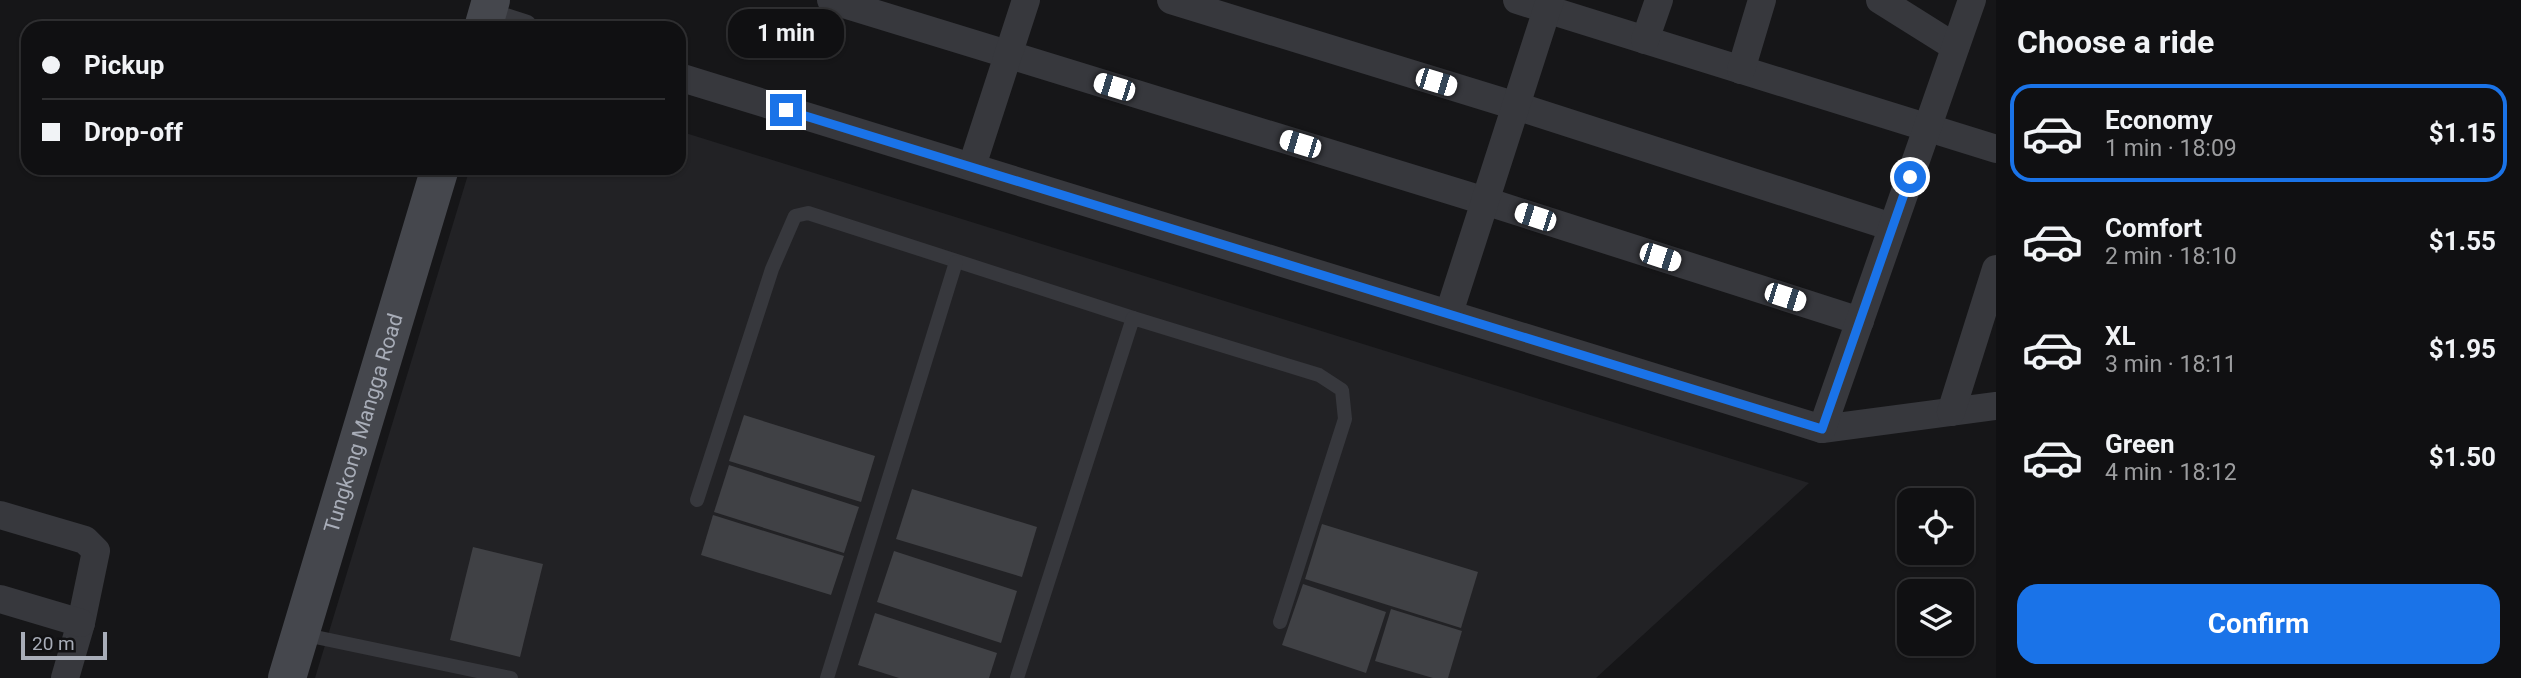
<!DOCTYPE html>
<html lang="en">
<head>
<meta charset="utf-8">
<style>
  :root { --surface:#101012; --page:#1e1e20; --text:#f1f3f6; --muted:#9c9d9f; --line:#303032; --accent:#1a73e8 }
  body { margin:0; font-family:Roboto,sans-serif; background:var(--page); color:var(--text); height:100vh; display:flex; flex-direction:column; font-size:26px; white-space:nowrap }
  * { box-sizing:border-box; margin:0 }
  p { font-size:23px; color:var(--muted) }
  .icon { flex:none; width:38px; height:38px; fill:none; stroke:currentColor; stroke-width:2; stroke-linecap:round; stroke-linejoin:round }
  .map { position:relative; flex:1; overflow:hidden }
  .sheet { display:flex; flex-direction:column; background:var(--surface); width:525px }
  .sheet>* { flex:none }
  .hud { position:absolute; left:21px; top:21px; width:665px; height:154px; border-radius:21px; box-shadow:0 2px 5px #0004,0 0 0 2px var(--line); display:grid; align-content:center; height:154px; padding:0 21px; background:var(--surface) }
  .tools { position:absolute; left:1897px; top:488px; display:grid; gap:14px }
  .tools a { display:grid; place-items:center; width:77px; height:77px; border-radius:14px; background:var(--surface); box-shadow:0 2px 5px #0004,0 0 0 2px var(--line); font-size:35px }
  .scale { position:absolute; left:21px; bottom:18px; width:86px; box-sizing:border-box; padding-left:7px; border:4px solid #a8adb8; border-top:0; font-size:19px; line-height:24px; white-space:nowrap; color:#a8adb8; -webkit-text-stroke:5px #111113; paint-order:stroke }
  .end { position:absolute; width:32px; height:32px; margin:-16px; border:9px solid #1a73e8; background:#fff; box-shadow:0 0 0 4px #fff }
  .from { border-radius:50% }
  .bubble { position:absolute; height:49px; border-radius:21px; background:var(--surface); box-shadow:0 2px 5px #0004,0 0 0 2px var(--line); font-size:23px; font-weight:700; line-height:49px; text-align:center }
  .car { position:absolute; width:21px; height:42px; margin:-21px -10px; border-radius:9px; box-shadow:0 0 5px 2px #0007; background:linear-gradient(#fff 24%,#345 0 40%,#fff 0 76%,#345 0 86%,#fff 0) }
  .hud b { display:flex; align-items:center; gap:24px; height:66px; font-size:26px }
  .hud b+b { border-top:2px solid var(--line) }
  .hud i { width:18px; height:18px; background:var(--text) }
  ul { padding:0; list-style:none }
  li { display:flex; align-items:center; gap:21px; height:98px; margin:0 14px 10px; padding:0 7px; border:4px solid transparent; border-radius:21px }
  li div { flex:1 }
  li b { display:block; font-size:26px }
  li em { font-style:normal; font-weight:700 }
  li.on { border-color:var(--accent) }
  li>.icon { width:63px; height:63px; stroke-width:1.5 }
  h2 { padding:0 21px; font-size:32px; line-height:84px }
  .action { display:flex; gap:14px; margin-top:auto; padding:14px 21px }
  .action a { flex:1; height:80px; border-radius:21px; background:var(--accent); color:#fff; font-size:28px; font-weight:700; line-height:80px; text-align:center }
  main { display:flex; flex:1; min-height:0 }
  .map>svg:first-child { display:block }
  .built { fill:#222225 }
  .building { fill:#404145 }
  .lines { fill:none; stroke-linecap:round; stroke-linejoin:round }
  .lane { stroke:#37383d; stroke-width:14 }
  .street { stroke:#37383d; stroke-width:28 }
  .secondary { stroke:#45474d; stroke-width:38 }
  .route { stroke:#1a73e8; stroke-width:9 }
  .labels { text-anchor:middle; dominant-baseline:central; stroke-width:6; stroke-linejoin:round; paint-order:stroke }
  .street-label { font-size:21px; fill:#a8adb8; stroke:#111113 }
</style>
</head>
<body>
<main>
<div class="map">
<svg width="1996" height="678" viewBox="0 0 1996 678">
  <rect width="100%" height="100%" fill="#161618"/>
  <polygon class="built" points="679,131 1809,483 1596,678 315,678 470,168 679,168"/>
  <g class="building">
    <polygon points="744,415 875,456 861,502 729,461"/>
    <polygon points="729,465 859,507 844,553 714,512"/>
    <polygon points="912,489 1037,527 1022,577 896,539"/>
    <polygon points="713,515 844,556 831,595 701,555"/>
    <polygon points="1322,524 1478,572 1461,628 1305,579"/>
    <polygon points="473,547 543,564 520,657 450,640"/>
    <polygon points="894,551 1017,591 1001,643 877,602"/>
    <polygon points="1303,584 1386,612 1366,673 1282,645"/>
    <polygon points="1391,609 1462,631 1448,678 1433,678 1375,661"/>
    <polygon points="875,613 997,653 989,678 899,678 858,665"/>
  </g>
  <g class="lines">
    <g class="lane">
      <polyline points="697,500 772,269 795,216 808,213 1133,318"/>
      <polyline points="301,634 511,678"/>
      <polyline points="827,678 956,262"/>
      <polyline points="1017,678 1133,318 1319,375 1342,390 1345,419 1280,622"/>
    </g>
    <g class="street">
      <polyline points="831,0 1485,201 1860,321"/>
      <polyline points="1171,0 1516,106 1892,227"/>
      <polyline points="1517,0 1996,149"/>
      <polyline points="1880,0 1955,47"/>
      <polyline points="486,16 524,28"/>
      <polyline points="1645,40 1659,0"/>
      <polyline points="1741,70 1762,0"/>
      <polyline points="679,77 1822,429 1996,406"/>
      <polyline points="972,166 1026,0"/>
      <polyline points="1449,313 1550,0"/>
      <polyline points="1951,412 1996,269"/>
      <polyline points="1822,429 1972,0"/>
      <polyline points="0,515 85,540 96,551 81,623 65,678"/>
      <polyline points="0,599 81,623"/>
    </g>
    <g class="secondary">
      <polyline points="483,28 491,0"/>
      <path id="s1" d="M 287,678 L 440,168"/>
    </g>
  </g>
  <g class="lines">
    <polyline class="route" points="786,110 1822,429 1910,177"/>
  </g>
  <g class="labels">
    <g class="street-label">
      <text stroke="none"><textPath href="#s1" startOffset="266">Tungkong Mangga Road</textPath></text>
    </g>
  </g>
</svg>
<div class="tools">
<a><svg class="icon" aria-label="locate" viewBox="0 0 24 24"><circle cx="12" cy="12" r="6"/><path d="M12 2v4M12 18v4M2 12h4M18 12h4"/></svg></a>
<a><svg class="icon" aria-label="layers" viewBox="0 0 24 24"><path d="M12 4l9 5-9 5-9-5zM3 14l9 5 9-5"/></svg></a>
</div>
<div class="scale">20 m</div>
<i class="end from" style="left:1910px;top:177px"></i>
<i class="end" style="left:786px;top:110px"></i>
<div class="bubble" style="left:728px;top:9px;width:116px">1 min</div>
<i class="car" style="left:1436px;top:82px;rotate:107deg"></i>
<i class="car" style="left:1114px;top:87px;rotate:287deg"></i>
<i class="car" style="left:1300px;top:144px;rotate:287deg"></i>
<i class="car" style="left:1535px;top:217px;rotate:288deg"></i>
<i class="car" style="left:1660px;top:257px;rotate:108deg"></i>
<i class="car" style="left:1785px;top:297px;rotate:108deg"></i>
<div class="hud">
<b><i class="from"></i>Pickup</b>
<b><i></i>Drop-off</b>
</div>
</div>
<section class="sheet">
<h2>Choose a ride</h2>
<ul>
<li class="on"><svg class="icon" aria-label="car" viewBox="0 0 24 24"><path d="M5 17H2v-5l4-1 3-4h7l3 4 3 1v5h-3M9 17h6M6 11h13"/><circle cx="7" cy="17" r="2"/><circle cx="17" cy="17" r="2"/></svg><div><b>Economy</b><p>1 min · 18:09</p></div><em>$1.15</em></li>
<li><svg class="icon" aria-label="car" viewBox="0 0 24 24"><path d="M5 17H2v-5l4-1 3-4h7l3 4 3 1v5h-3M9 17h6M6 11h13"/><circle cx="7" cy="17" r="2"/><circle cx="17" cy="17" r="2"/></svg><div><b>Comfort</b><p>2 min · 18:10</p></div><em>$1.55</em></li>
<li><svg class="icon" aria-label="car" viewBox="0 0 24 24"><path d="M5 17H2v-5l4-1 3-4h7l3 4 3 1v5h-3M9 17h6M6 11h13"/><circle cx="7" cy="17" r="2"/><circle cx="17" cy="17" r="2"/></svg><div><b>XL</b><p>3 min · 18:11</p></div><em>$1.95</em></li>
<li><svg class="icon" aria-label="car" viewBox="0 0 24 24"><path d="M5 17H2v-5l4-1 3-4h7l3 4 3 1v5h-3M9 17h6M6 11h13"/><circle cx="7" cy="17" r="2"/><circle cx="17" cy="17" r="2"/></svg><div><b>Green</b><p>4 min · 18:12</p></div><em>$1.50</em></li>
</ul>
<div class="action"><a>Confirm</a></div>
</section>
</main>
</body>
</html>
